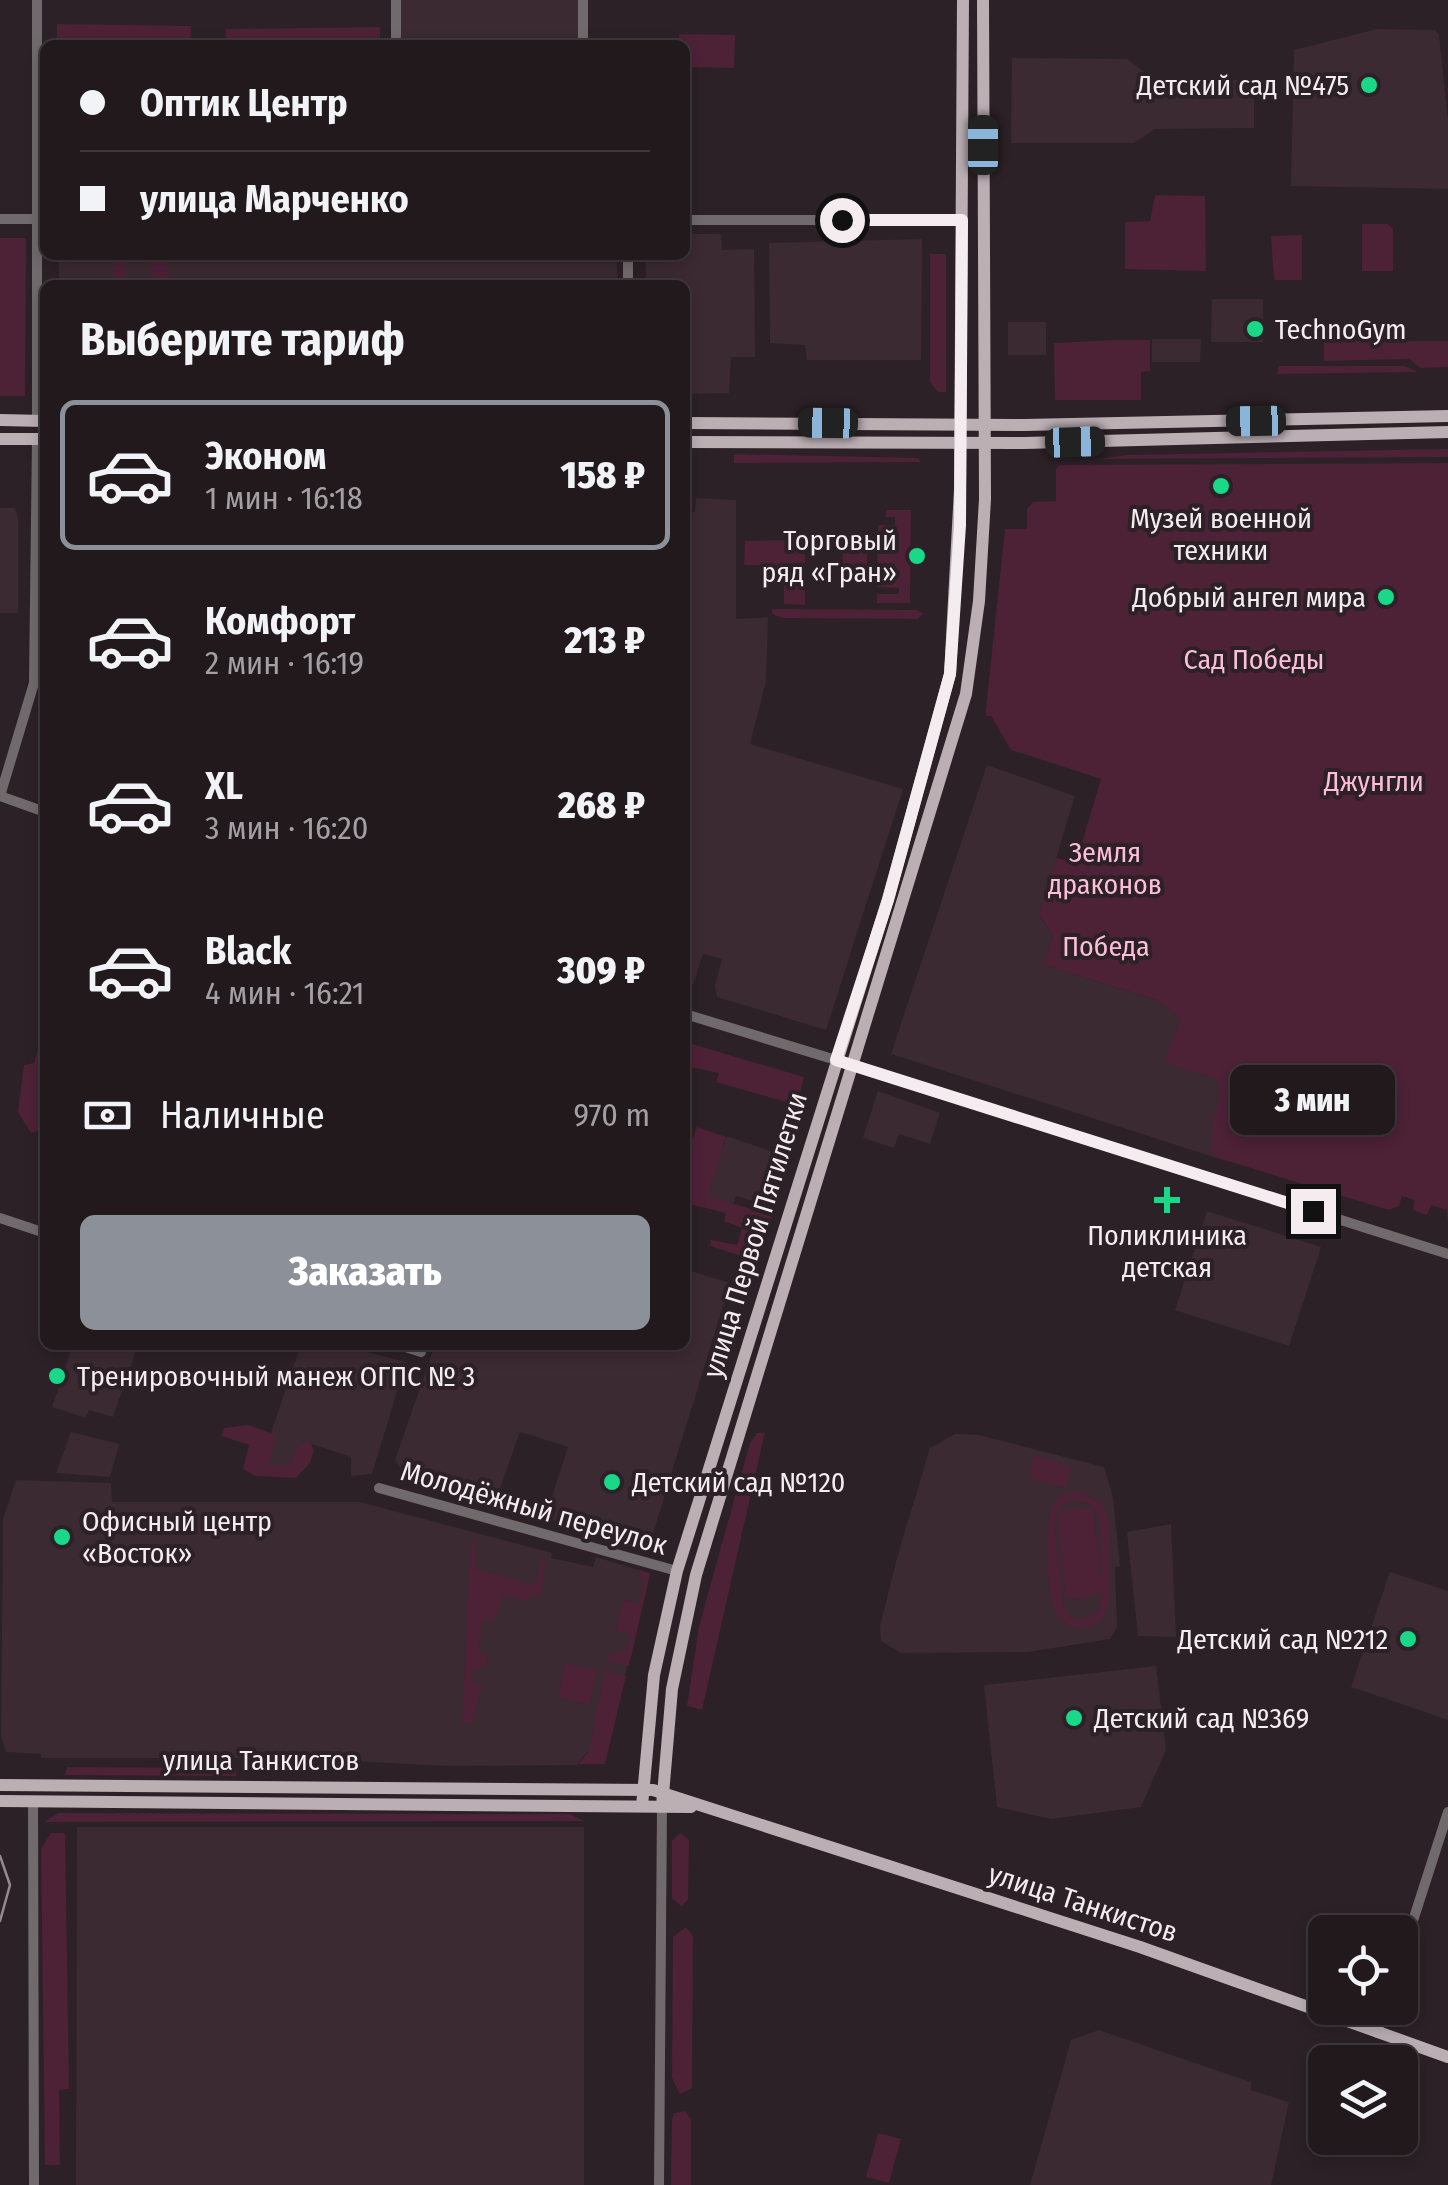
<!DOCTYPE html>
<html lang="ru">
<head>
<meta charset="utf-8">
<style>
  :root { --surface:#21191c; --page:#292225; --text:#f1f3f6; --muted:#a2a0a3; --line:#3e383b; --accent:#8c9099 }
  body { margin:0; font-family:"Fira Sans Condensed",sans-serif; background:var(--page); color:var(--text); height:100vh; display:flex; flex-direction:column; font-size:38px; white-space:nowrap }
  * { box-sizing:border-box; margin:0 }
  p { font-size:32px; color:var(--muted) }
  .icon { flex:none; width:55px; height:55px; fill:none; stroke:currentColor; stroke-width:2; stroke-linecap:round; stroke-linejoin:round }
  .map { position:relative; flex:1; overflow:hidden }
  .details { position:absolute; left:40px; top:280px; width:650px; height:1070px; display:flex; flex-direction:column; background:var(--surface); border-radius:15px; box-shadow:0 5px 15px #0003,0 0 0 2px var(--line) }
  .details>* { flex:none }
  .banner { position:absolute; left:40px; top:40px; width:650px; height:220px; border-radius:15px; box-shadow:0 5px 15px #0003,0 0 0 2px var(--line); display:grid; align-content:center; height:220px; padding:0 40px; background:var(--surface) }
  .controls { position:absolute; left:1308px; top:1915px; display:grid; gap:20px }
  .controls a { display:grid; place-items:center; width:110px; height:110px; border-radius:15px; background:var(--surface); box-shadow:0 5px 15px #0003,0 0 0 2px var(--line); font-size:50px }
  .end { position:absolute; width:45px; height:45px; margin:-22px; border:12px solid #f4ecef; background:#111; box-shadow:0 0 0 5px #111 }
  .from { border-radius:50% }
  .bubble { position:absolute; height:70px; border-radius:15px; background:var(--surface); box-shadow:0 5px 15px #0003,0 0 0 2px var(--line); font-size:32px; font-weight:800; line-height:70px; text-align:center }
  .car { position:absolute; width:30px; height:60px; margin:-30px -15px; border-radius:12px; box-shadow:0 0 8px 2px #0007; background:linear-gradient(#222 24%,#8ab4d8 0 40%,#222 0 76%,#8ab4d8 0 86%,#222 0) }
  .banner b { display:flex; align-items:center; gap:35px; height:95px; font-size:38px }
  .banner b+b { border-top:2px solid var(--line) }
  .banner i { width:25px; height:25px; background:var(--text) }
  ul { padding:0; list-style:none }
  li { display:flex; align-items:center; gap:30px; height:150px; margin:0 20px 15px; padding:0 20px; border:5px solid transparent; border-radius:15px }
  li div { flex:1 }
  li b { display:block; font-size:38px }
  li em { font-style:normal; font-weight:800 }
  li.on { border-color:var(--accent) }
  li>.icon { width:90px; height:90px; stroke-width:1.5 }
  h2 { padding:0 40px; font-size:45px; line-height:120px }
  .pay { display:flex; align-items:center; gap:25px; height:110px; padding:0 40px; font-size:38px }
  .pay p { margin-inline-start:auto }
  .primary-button { display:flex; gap:20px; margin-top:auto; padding:20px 40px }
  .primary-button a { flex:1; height:115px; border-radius:15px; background:var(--accent); color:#fff; font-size:40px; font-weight:800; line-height:115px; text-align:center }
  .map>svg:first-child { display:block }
  .built { fill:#3b2a31 }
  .green { fill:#4d2136; fill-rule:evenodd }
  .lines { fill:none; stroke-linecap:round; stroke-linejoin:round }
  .minor { stroke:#706a6c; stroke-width:10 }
  .major { stroke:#bbafb4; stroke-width:12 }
  .tram { stroke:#948a8e; stroke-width:2.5 }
  .route { stroke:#f4ecef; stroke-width:12 }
  .poi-dot { fill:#19d988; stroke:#2c2126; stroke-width:4 }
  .labels { text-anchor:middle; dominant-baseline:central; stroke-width:8; stroke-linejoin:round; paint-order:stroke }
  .poi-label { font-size:28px; fill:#f4ecef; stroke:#2c2126; text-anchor:start }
  .park-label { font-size:28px; fill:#febdd8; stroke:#2c2126 }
  .street-label { font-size:28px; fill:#f4ecef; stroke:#2c2126 }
</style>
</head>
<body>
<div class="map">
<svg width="1448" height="2185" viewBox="0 0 1448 2185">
  <rect width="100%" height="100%" fill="#2c2126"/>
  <g class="built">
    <rect x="400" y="0" width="180" height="45"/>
    <polygon points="1377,29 1435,30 1439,35 1448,120 1448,189 1291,186 1294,50"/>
    <polygon points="1012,58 1127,59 1155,80 1254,80 1254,128 1155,129 1134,143 1011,143"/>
    <polygon points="685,234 721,234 722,250 754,249 755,357 731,357 729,393 685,394 685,285 646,285 646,255 685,255"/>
    <polygon points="922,239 921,360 807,360 805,345 770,343 769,243"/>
    <rect x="59" y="255" width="558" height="30"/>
    <polygon points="1212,299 1263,299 1263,342 1211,342"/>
    <rect x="1008" y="322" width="38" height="33"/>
    <polygon points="1152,339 1201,339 1200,362 1152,362"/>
    <polygon points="696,498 736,500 736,619 768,617 766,682 750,744 903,789 826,1030 717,997 715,985 722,959 703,954 693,985 685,982 685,513 695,512"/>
    <polygon points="0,508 15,508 18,518 18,613 0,613"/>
    <polygon points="987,765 1075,796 1039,914 1053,936 1045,965 1157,1000 1182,1019 1165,1062 1238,1086 1214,1157 891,1054"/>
    <polygon points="878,1091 940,1113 930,1144 899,1134 894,1148 863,1138"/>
    <polygon points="727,1136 776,1153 759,1203 736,1196 732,1207 705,1197"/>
    <polygon points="1207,1211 1321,1247 1289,1346 1175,1310"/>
    <polygon points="685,1269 730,1283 650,1543 644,1548 545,1518 568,1447 520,1432 496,1500 405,1475 395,1460 435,1345 685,1345"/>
    <polygon points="73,1345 138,1345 113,1417 89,1410 86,1418 52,1407"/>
    <polygon points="301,1345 339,1345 406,1362 372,1474 351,1476 351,1457 312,1444 297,1472 258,1471"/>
    <polygon points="71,1432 119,1444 110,1477 56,1473"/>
    <polygon points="955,1434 979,1435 1104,1467 1113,1497 1120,1566 1115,1567 1117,1627 1110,1639 1028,1652 901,1653 881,1641 880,1626 897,1558 930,1448"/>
    <polygon points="16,1480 111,1483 112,1502 360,1502 552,1553 551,1558 593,1567 596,1557 649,1573 606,1755 587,1752 577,1765 448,1766 293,1758 41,1758 41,1754 6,1752 1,1737 3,1519"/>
    <polygon points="1171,1524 1176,1637 1138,1636 1127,1532"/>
    <polygon points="1390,1572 1448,1591 1448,1720 1351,1687"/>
    <polygon points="1156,1666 1166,1750 1141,1807 1051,1819 997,1807 984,1685"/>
    <polygon points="77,1827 584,1827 584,2185 76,2185"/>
    <polygon points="1099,2030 1251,2082 1251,2090 1289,2102 1271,2185 1030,2185 1071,2040"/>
  </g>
  <g class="green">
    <polygon points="57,24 191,26 190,45 57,45"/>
    <polygon points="380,27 380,45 225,45 226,29"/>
    <polygon points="679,34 735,35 734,68 685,67 685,45 679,45"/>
    <polygon points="1155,195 1205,196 1206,271 1125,269 1125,222 1150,221"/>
    <polygon points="1362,224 1388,224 1393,229 1393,271 1362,271"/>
    <polygon points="1302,235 1302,280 1274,280 1271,236"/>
    <polygon points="0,238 26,238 25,396 0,396"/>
    <polygon points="930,254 946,254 946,392 938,392 930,382"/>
    <polygon points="115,255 166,255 170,285 153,285 151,260 125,261 125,285 113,285"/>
    <polygon points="1114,340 1150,340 1150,371 1141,372 1141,400 1055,400 1054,343"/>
    <polygon points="1324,341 1448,341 1448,367 1421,368 1409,359 1324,361"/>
    <polygon points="1278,366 1405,366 1418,372 1278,374"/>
    <polygon points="1448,449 1448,457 1100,459 1127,455"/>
    <polygon points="734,454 919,458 920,462 734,463"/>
    <path d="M 1448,463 L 1448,1227 L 1447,1210 L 1431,1205 L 1427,1215 L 1413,1210 L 1415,1200 L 1402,1196 L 1399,1206 L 1389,1210 L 1214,1157 L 1215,1153 L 1207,1151 L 1213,1145 C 1204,1124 1228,1101 1216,1079 L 1164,1062 L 1181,1019 L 1157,1000 L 1044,965 L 1053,936 L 1039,914 L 1056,858 L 1076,863 L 1101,779 L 1011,750 L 991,716 L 986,716 L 986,708 L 1005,529 L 1027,529 L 1027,509 L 1033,502 L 1056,501 L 1056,469 L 1060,465 Z"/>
    <polygon points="886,510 911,510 910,603 877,603 877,594 899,594 899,588 877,587 878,525 895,525 895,517 886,517"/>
    <polygon points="790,540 805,549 805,605 784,604 784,583 763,582 763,565 744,565 745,541"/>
    <polygon points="842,540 867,540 867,583 843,583"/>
    <polygon points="772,609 918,610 923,614 918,619 782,618 772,614"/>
    <polygon points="40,1042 45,1042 45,1129 31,1133 18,1112 24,1065 34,1063"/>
    <polygon points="685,1042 804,1077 797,1105 716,1082 719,1073 685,1066"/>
    <polygon points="697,1127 726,1137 708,1196 772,1215 758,1261 710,1246 711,1240 737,1245 742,1228 724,1221 726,1213 685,1203 685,1158"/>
    <polygon points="248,1425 277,1435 268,1465 290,1465 298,1445 309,1441 314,1450 310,1463 296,1478 255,1476 243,1469 249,1445 221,1436 224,1428"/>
    <polygon points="765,1432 702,1710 687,1706 699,1626 750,1443 757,1433"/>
    <polygon points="1038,1456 1071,1467 1066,1488 1029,1478 1032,1459"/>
    <path d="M 1076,1490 L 1102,1503 C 1114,1524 1109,1555 1109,1579 C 1109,1589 1110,1600 1107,1610 C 1100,1631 1070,1634 1058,1615 C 1045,1595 1041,1514 1058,1497 ZM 1072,1500 L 1091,1504 L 1100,1520 L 1101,1579 L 1093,1509 L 1066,1508 L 1058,1516 L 1065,1594 C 1075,1603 1094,1598 1102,1590 L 1100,1610 L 1084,1620 L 1071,1617 L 1064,1607 L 1054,1523 L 1059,1508 Z"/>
    <polygon points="471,1541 476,1542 475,1569 535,1585 541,1559 546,1561 540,1597 532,1594 525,1601 503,1595 495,1619 483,1619 478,1651 488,1656 486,1665 473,1671 472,1682 482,1685 472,1724 462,1723"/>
    <polygon points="640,1570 650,1574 629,1666 607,1661 609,1655 628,1649 631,1634 616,1631 623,1600 639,1603 645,1579 638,1577"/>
    <polygon points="565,1663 597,1670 589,1705 558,1697"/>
    <polygon points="605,1671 626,1676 605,1764 578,1764 589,1751"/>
    <polygon points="67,1767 236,1768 236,1776 65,1775"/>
    <polygon points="58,1813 570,1814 584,1821 44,1822"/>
    <polygon points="51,1833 65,1833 69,2089 59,2090 60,2165 45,2165 41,1849"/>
    <polygon points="680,1833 689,1840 688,1899 682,1907 672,1898 672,1841"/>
    <polygon points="686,1927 693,1936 692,2088 680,2094 672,2078 673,1937"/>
    <polygon points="686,2111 691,2120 691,2185 671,2185 672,2120 674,2113"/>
    <polygon points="878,2133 901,2139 889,2183 866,2177"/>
  </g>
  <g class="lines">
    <g class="minor">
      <polyline points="37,0 37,421"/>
      <polyline points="583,0 583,45"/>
      <polyline points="396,45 396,0"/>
      <polyline points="0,219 45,219"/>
      <polyline points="685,220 962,220"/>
      <polyline points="628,285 628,255"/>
      <polyline points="0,796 34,683 37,439"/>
      <polyline points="0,796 45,812"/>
      <polyline points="685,1014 836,1060"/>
      <polyline points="855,1066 1448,1254"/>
      <polyline points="0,1218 45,1233"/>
      <polyline points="399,1345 421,1352"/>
      <polyline points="379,1488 677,1571"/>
      <polyline points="33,1801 34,2185"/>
      <polyline points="1400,1961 1448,1812"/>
      <polyline points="1377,2033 1385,2008"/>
      <polyline points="659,2185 662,1806"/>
    </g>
    <g class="major">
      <polyline points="0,420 45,421"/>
      <polyline points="685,423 1024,425 1448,416"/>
      <polyline points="0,439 45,439"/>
      <polyline points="685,442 1024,443 1448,432"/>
      <polyline points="0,1785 653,1790 1140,1947 1448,2057"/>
      <polyline points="0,1801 691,1807"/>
      <polyline points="642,1806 654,1675 677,1571 888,899 950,674 960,489 963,0"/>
      <polyline points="662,1806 672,1689 696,1575 966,694 979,601 985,499 983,0"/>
    </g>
    <polyline class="tram" points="0,1856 10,1885 0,1921"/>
  </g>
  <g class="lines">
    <polyline class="route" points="842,220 962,220 960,525 950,674 888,900 836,1060 1313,1211"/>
  </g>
  <g class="poi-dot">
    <circle cx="1369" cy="85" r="10"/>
    <circle cx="1255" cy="329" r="10"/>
    <circle cx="1221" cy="486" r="10"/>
    <circle cx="917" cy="556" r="10"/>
    <circle cx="1386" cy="597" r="10"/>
    <path d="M1162 1185h10v10h10v10h-10v10h-10v-10h-10v-10h10z"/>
    <circle cx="57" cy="1376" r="10"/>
    <circle cx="612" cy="1482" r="10"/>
    <circle cx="62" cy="1537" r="10"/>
    <circle cx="1408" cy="1639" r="10"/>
    <circle cx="1074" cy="1718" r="10"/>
  </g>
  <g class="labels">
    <g class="poi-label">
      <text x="1349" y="85" text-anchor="end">Детский сад №475</text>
      <text x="1275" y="329">TechnoGym</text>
      <text x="1221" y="518" text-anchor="middle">Музей военной<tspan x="1221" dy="32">техники</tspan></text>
      <text x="897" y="540" text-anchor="end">Торговый<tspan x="897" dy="32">ряд «Гран»</tspan></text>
      <text x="1366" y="597" text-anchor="end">Добрый ангел мира</text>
      <text x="1167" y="1235" text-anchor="middle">Поликлиника<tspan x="1167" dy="32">детская</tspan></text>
      <text x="77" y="1376">Тренировочный манеж ОГПС № 3</text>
      <text x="632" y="1482">Детский сад №120</text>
      <text x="82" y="1521">Офисный центр<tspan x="82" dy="32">«Восток»</tspan></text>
      <text x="1388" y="1639" text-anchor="end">Детский сад №212</text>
      <text x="1094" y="1718">Детский сад №369</text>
    </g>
    <g class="park-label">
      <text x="1254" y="659">Сад Победы</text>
      <text x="1374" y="781">Джунгли</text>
      <text x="1105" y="852">Земля<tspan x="1105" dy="32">драконов</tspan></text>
      <text x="1106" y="946">Победа</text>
    </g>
    <g class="street-label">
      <text transform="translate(755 1235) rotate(-73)">улица Первой Пятилетки</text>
      <text transform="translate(534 1508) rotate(16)">Молодёжный переулок</text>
      <text x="261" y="1760">улица Танкистов</text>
      <text transform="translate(1083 1903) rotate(18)">улица Танкистов</text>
    </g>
  </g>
</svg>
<div class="controls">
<a><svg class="icon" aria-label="locate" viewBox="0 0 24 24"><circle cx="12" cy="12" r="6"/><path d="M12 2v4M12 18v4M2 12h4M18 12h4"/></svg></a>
<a><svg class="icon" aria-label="layers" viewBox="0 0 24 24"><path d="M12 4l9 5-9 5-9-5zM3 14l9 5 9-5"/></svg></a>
</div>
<i class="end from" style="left:842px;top:220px"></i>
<i class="end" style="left:1313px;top:1211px"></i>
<div class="bubble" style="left:1230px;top:1065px;width:165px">3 мин</div>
<i class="car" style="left:983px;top:145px;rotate:0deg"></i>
<i class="car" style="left:1256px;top:421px;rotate:269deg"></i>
<i class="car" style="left:828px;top:423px;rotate:271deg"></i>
<i class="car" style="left:1075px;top:442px;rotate:88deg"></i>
<div class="banner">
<b><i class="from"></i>Оптик Центр</b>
<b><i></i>улица Марченко</b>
</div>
<section class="details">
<h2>Выберите тариф</h2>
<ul>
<li class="on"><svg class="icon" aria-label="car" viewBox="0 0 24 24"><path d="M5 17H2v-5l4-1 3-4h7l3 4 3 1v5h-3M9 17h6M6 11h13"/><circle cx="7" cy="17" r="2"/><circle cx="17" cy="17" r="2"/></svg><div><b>Эконом</b><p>1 мин · 16:18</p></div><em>158 ₽</em></li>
<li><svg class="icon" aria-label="car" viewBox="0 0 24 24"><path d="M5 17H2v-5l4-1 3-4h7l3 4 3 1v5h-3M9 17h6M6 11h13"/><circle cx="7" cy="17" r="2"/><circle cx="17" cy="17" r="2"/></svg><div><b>Комфорт</b><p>2 мин · 16:19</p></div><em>213 ₽</em></li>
<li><svg class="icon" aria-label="car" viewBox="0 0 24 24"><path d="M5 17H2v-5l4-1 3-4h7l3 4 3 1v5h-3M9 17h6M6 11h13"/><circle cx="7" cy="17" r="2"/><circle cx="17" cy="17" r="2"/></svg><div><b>XL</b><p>3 мин · 16:20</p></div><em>268 ₽</em></li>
<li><svg class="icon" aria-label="car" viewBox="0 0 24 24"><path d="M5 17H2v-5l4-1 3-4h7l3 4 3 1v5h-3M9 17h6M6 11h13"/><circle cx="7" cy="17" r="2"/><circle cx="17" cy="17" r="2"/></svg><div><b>Black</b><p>4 мин · 16:21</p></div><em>309 ₽</em></li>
</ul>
<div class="pay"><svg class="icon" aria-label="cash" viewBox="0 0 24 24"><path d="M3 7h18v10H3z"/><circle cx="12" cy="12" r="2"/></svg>Наличные<p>970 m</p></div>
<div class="primary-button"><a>Заказать</a></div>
</section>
</div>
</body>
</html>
